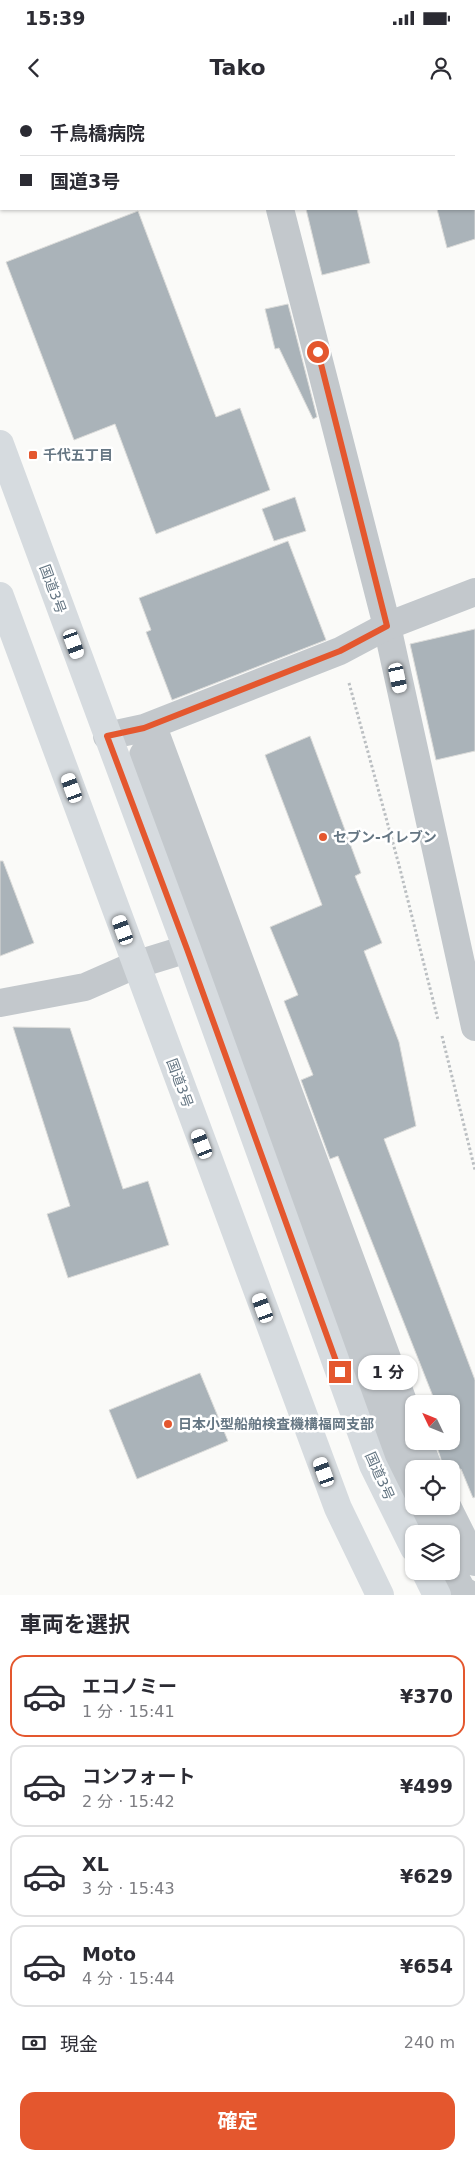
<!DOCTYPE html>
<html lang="ja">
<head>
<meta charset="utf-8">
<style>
  :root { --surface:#fff; --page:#f7f7f7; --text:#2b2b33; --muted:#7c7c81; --line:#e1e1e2; --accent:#e4572e }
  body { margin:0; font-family:"DejaVu Sans","Noto Sans JP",sans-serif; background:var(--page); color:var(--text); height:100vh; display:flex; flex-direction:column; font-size:19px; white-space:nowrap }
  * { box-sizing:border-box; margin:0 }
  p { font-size:16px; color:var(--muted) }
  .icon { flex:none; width:28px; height:28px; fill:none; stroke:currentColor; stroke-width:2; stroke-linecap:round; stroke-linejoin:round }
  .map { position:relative; height:1495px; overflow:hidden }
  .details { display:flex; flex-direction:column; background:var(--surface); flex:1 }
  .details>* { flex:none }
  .hud { position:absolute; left:0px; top:0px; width:475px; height:110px; box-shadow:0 1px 4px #0004; display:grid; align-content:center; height:110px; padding:0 20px; background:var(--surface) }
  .needle { width:32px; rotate:313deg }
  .controls { position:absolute; left:405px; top:1295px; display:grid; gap:10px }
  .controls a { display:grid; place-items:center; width:55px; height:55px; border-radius:10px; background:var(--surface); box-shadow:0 1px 4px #0004; font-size:25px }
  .end { position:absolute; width:22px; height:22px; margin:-11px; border:6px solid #e4572e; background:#fff; box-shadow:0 0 0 2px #fff }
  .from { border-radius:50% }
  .bubble { position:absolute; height:35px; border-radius:15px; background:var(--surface); box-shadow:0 1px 4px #0004; font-size:16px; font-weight:700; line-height:35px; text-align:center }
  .car { position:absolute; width:15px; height:30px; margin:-15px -8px; border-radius:6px; box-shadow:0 0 4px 1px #0007; background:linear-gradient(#fff 24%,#345 0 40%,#fff 0 76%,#345 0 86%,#fff 0) }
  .hud b { display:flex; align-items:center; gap:18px; height:48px; font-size:19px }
  .hud b+b { border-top:1px solid var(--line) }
  .hud i { width:12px; height:12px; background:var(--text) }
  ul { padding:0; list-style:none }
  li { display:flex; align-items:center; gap:15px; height:82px; margin:0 10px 8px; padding:0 10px; border:2px solid var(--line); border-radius:15px }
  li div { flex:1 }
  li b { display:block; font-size:19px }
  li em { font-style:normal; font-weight:700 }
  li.current { border-color:var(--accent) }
  li>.icon { width:45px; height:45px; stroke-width:1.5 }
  h2 { padding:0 20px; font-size:22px; line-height:60px }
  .pay { display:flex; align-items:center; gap:12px; height:55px; padding:0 20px; font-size:19px }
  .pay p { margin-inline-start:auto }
  .cta { display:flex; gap:10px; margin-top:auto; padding:10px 20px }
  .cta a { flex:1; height:58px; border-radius:15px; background:var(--accent); color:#fff; font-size:20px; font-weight:700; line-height:58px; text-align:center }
  .status { display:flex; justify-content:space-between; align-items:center; height:35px; padding:0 25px; background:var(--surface); direction:ltr }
  .status svg { height:14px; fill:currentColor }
  header { display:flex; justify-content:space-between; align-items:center; height:65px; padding:0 20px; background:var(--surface); font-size:22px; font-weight:700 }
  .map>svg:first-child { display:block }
  .building { fill:#aab3b9; stroke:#dcdcda }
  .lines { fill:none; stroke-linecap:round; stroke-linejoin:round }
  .path { stroke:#bbbfc2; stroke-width:3; stroke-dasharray:2.5 2.5; stroke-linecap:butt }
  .street { stroke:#c3c8cc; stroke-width:28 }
  .highway { stroke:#d6dbdf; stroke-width:28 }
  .route { stroke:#e4572e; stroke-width:6 }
  .poi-dot { fill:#e4572e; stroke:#fff; stroke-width:2 }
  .labels { text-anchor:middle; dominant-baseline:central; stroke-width:5; stroke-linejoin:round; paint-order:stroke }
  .poi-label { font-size:14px; font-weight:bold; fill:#657683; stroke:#fff; text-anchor:start }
  .street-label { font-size:14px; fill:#657683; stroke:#fff }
</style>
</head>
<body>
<div class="status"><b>15:39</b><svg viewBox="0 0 49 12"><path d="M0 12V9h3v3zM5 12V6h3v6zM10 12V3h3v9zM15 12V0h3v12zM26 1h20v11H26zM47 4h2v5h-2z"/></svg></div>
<header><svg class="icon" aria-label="back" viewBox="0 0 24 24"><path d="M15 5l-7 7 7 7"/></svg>Tako<svg class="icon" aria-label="person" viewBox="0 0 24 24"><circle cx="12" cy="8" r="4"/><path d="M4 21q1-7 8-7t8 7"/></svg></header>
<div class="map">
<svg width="475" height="1495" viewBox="0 0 475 1495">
  <rect width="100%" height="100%" fill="#fafaf8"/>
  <g class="building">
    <polygon points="306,109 357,109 370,163 322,175"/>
    <polygon points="437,109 475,109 475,139 447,148"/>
    <polygon points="138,111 216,317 240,308 270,390 156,434 115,324 74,340 6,162"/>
    <polygon points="288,204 317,317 313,319 279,248 275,249 265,209"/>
    <polygon points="295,397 306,431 274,441 262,409"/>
    <polygon points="288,441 326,540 172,600 146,532 151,530 139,498"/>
    <polygon points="475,529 475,651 436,660 410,544"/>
    <polygon points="310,636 361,773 355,776 382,843 364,851 399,942 416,1026 384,1039 475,1280 475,1397 473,1398 461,1369 444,1369 437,1347 451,1341 451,1304 436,1304 338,1056 330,1059 301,980 313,975 284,901 298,895 270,827 322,805 265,655"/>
    <polygon points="0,761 3,761 34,843 0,856"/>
    <polygon points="13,927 70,928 123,1089 148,1081 169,1145 68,1178 47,1114 70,1106"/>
    <polygon points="200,1273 228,1341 137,1379 109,1310"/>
  </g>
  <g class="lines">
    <g class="path">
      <polyline points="349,583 399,765 438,920"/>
      <polyline points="442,936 475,1070"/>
    </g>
    <g class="street">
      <polyline points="249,0 250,1"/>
      <polyline points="280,109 387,526 475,927"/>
      <polyline points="107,636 144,628 340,551 387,526 475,492"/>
      <polyline points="0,903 85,887 135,865 187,849"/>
      <polyline points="414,1331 158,640 150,644 143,655 175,753 396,1360 414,1395"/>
      <polyline points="418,1341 429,1369"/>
      <polyline points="419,1406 433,1434"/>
      <polyline points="447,1406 475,1462"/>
      <polyline points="451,1470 462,1490 471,1495"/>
    </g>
    <g class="highway">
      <polyline points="0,344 187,849 373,1365 414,1448"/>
      <polyline points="0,496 338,1408 380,1495"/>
      <polyline points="425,1471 437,1495"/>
    </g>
  </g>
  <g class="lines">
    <polyline class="route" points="318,252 387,526 340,551 144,628 107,636 187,849 340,1272"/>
  </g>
  <g class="poi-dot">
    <rect x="28" y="350" width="10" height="10" rx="2.5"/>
    <circle cx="323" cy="737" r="5"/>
    <circle cx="168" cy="1324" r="5"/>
  </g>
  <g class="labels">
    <g class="poi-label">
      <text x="43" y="355">千代五丁目</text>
      <text x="333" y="737">セブン-イレブン</text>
      <text x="178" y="1324">日本小型船舶検査機構福岡支部</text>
    </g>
    <g class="street-label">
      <text transform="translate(53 489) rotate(70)">国道3号</text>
      <text transform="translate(180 983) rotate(70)">国道3号</text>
      <text transform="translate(380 1376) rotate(66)">国道3号</text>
    </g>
  </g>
</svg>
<div class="controls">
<a><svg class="needle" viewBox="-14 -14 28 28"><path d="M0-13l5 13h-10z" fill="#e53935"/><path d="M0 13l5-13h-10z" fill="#7c7c81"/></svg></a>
<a><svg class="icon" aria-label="locate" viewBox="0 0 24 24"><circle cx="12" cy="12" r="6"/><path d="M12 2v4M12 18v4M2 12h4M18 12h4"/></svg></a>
<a><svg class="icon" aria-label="layers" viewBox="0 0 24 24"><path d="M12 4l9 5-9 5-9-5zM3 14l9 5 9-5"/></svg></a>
</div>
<i class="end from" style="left:318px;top:252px"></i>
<i class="end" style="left:340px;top:1272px"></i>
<div class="bubble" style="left:358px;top:1255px;width:60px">1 分</div>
<i class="car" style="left:74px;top:544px;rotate:160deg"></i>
<i class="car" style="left:398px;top:578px;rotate:168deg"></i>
<i class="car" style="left:72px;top:688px;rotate:340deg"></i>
<i class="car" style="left:123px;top:830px;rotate:340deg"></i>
<i class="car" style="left:202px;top:1044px;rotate:339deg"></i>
<i class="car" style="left:263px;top:1208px;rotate:340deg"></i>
<i class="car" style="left:324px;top:1372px;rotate:340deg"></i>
<div class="hud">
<b><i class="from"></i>千鳥橋病院</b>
<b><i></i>国道3号</b>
</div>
</div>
<section class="details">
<h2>車両を選択</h2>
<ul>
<li class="current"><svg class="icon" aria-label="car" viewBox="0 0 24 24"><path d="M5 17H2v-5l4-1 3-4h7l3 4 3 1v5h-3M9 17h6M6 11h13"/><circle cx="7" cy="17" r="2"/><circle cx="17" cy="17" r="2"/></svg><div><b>エコノミー</b><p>1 分 · 15:41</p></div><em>¥370</em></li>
<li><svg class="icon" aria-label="car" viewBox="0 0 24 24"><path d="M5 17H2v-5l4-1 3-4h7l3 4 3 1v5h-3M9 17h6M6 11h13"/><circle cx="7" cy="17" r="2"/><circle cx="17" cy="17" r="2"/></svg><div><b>コンフォート</b><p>2 分 · 15:42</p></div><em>¥499</em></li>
<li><svg class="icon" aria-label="car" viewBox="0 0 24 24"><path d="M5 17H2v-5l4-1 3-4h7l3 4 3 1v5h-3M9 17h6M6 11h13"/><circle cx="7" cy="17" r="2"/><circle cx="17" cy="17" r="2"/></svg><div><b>XL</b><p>3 分 · 15:43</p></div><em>¥629</em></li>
<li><svg class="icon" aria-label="car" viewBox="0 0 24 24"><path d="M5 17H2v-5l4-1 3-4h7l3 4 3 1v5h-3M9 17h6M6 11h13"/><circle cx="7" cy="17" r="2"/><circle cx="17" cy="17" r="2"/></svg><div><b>Moto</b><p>4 分 · 15:44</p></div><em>¥654</em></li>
</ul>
<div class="pay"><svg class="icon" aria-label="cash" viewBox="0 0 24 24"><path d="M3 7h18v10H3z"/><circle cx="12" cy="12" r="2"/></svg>現金<p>240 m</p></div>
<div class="cta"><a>確定</a></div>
</section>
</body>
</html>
